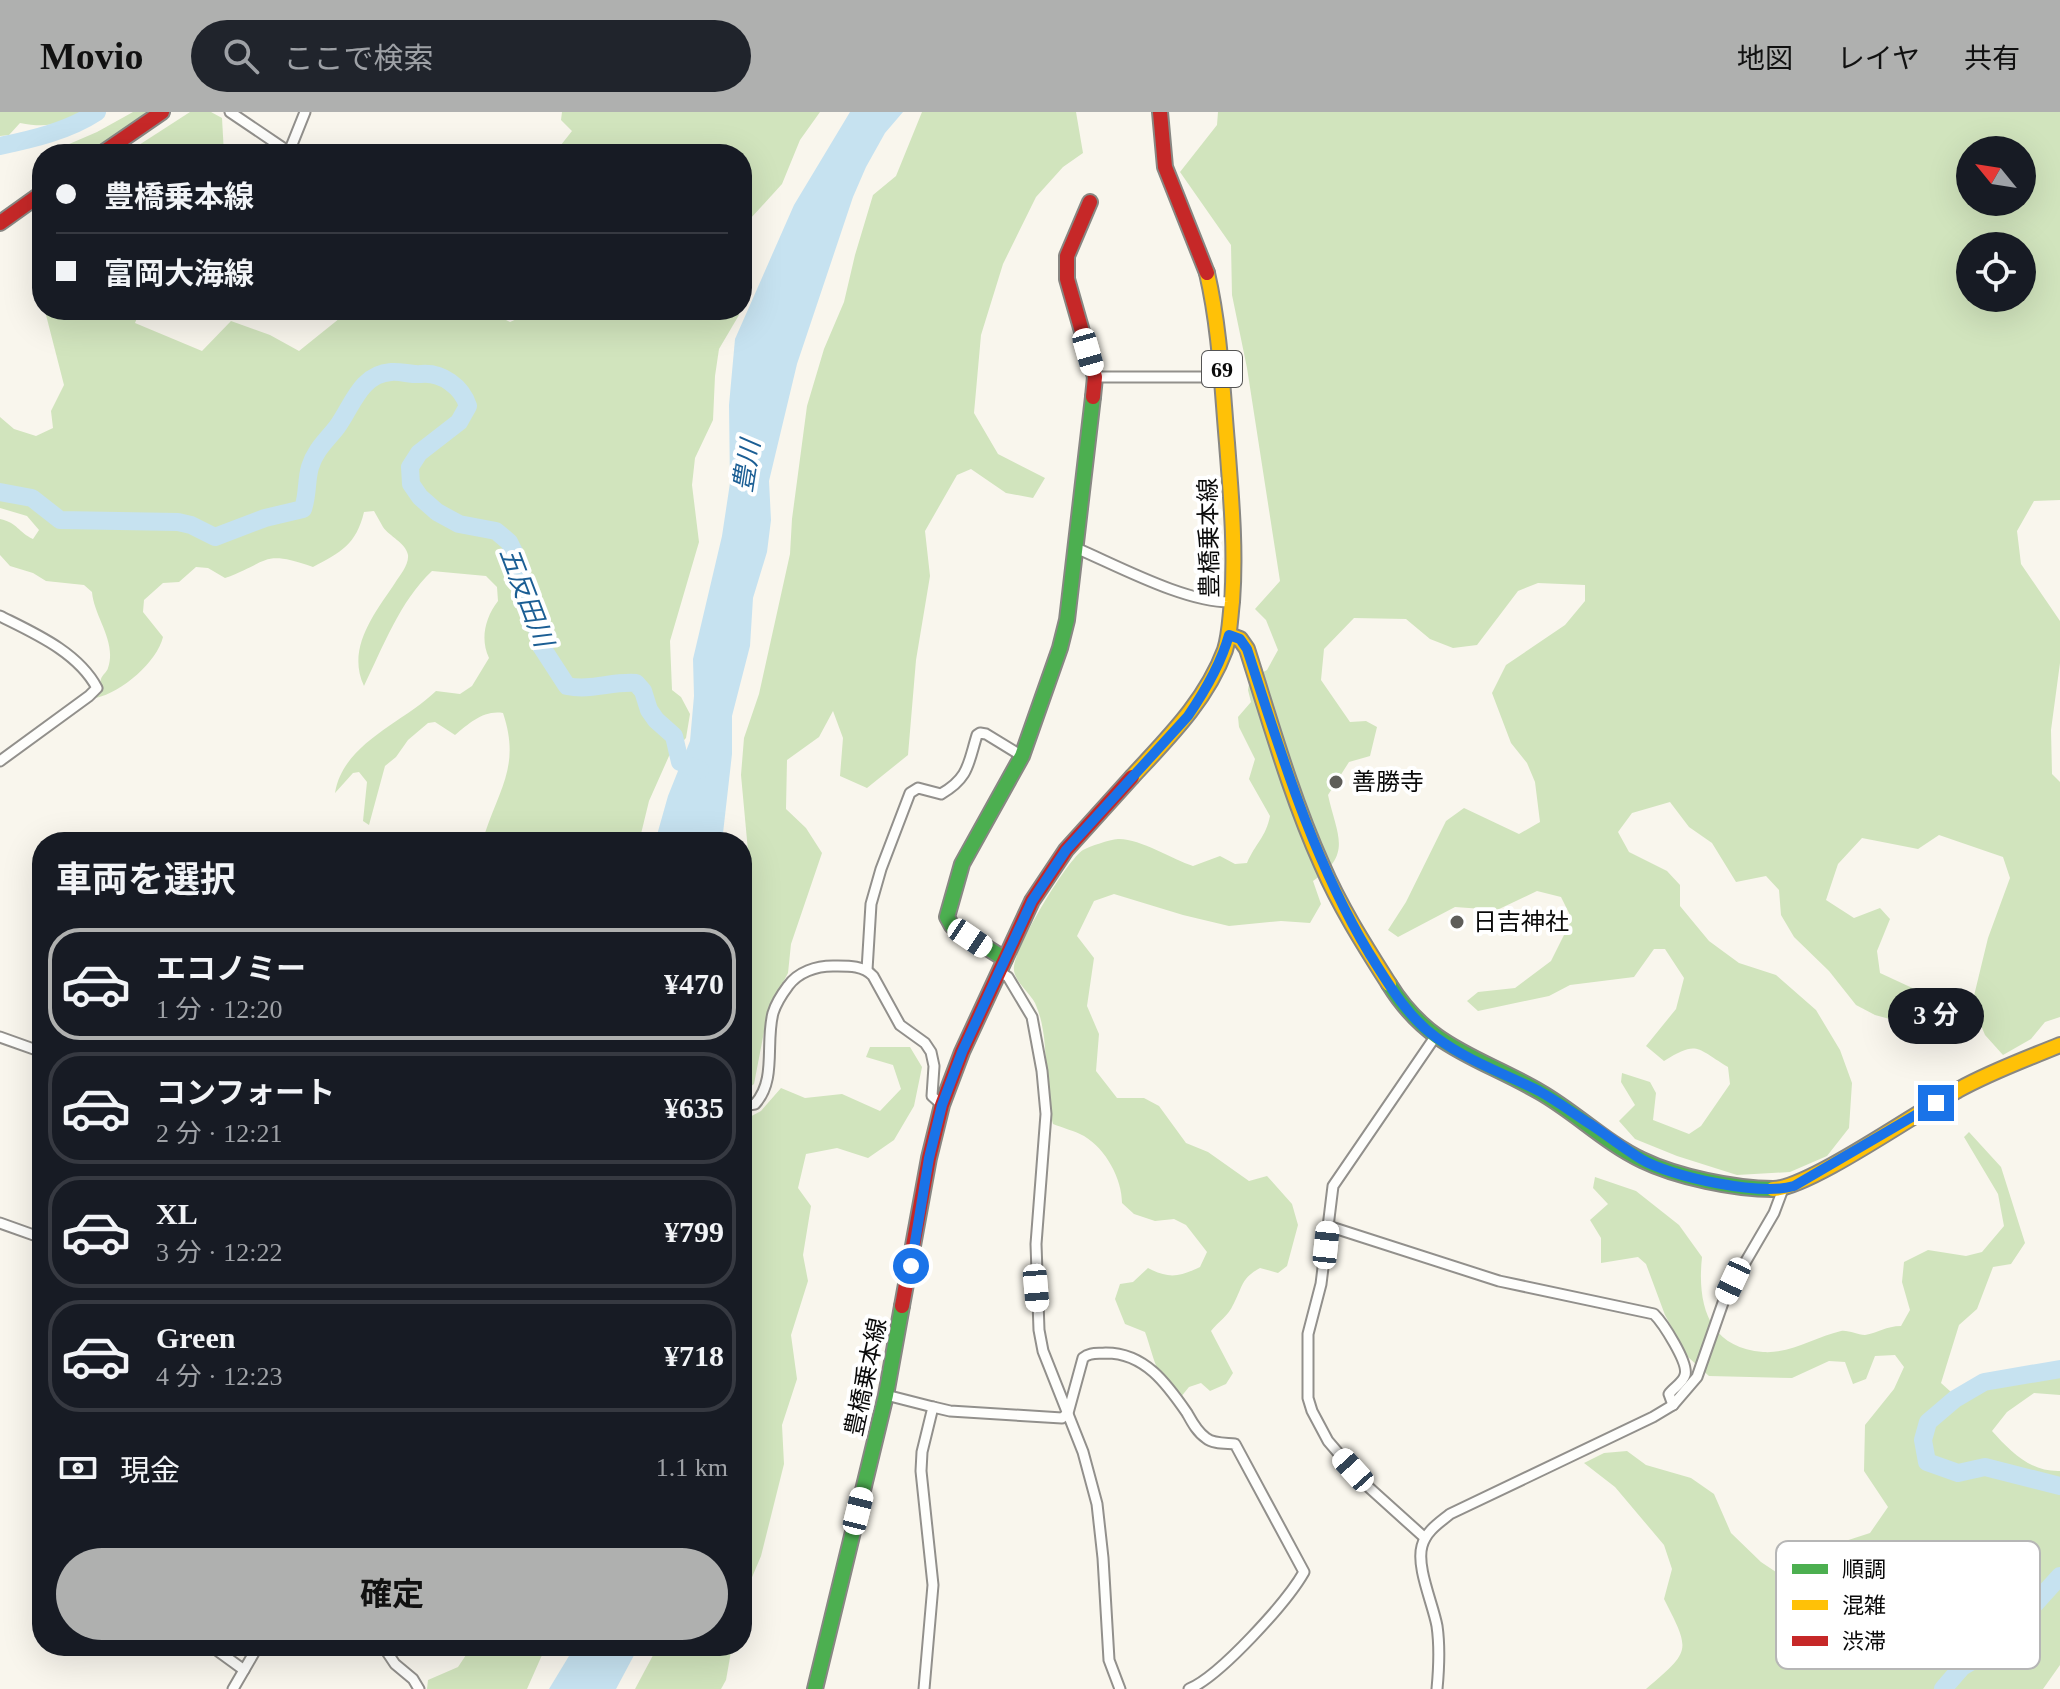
<!DOCTYPE html>
<html lang="ja">
<head>
<meta charset="utf-8">
<style>
  :root { --surface:#171b24; --page:#20242c; --text:#f1f3f6; --muted:#9ea1a6; --line:#363941; --accent:#afb0af }
  body { margin:0; font-family:"Times New Roman","Noto Sans JP",serif; background:var(--page); color:var(--text); height:100vh; display:flex; flex-direction:column; font-size:30px; white-space:nowrap }
  * { box-sizing:border-box; margin:0 }
  p { font-size:26px; color:var(--muted) }
  .icon { flex:none; width:44px; height:44px; fill:none; stroke:currentColor; stroke-width:2; stroke-linecap:round; stroke-linejoin:round }
  .map { position:relative; flex:1; overflow:hidden }
  .side { position:absolute; left:32px; top:720px; width:720px; height:824px; display:flex; flex-direction:column; background:var(--surface); border-radius:32px; box-shadow:0 8px 32px #0002 }
  .side>* { flex:none }
  .banner { position:absolute; left:32px; top:32px; width:720px; height:176px; border-radius:32px; box-shadow:0 8px 32px #0002; display:grid; align-content:center; height:176px; padding:0 24px; background:var(--surface) }
  .needle { width:52px; rotate:300deg }
  .fabs { position:absolute; left:1956px; top:24px; display:grid; gap:16px }
  .fabs a { display:grid; place-items:center; width:80px; height:80px; border-radius:50%; background:var(--surface); box-shadow:0 8px 32px #0002; font-size:40px }
  .end { position:absolute; width:36px; height:36px; margin:-18px; border:10px solid #1a73e8; background:#fff; box-shadow:0 0 0 4px #fff }
  .from { border-radius:50% }
  .bubble { position:absolute; height:56px; border-radius:28px; background:var(--surface); box-shadow:0 8px 32px #0002; font-size:26px; font-weight:700; line-height:56px; text-align:center }
  .car { position:absolute; width:24px; height:48px; margin:-24px -12px; border-radius:10px; box-shadow:0 0 6px 2px #0007; background:linear-gradient(#fff 24%,#345 0 40%,#fff 0 76%,#345 0 86%,#fff 0) }
  .banner b { display:flex; align-items:center; gap:28px; height:76px; font-size:30px }
  .banner b+b { border-top:2px solid var(--line) }
  .banner i { width:20px; height:20px; background:var(--text) }
  ul { padding:0; list-style:none }
  li { display:flex; align-items:center; gap:24px; height:112px; margin:0 16px 12px; padding:0 8px; border:4px solid var(--line); border-radius:32px }
  li div { flex:1 }
  li b { display:block; font-size:30px }
  li em { font-style:normal; font-weight:700 }
  li.selected { border-color:var(--accent) }
  li>.icon { width:72px; height:72px; stroke-width:1.5 }
  h2 { padding:0 24px; font-size:36px; line-height:96px }
  .pay { display:flex; align-items:center; gap:20px; height:88px; padding:0 24px; font-size:30px }
  .pay p { margin-inline-start:auto }
  .cta { display:flex; gap:16px; margin-top:auto; padding:16px 24px }
  .cta a { flex:1; height:92px; border-radius:48px; background:var(--accent); color:#111; font-size:32px; font-weight:700; line-height:92px; text-align:center }
  header { display:flex; align-items:center; gap:48px; box-sizing:border-box; height:112px; padding:0 40px; background:var(--accent); color:#111 }
  header strong { font-size:38px }
  nav { display:flex; gap:44px; margin-inline-start:auto; font-size:28px }
  .search { width:560px; height:72px; background:var(--page); display:flex; align-items:center; gap:20px; box-sizing:border-box; padding:0 28px; border-radius:44px; color:var(--muted); font-size:30px }
  .map>svg:first-child { display:block }
  .forest { fill:#d1e4bd; fill-rule:evenodd }
  .water { fill:#c6e2f0 }
  .lines { fill:none; stroke-linecap:round; stroke-linejoin:round }
  .river { stroke:#c6e2f0; stroke-width:18 }
  .street-casing { stroke:#92908c; stroke-width:13 }
  .fast-casing { stroke:#888783; stroke-width:18 }
  .slow-casing { stroke:#888783; stroke-width:18 }
  .jam-casing { stroke:#888783; stroke-width:18 }
  .street { stroke:#fefefc; stroke-width:9 }
  .fast { stroke:#4caf50; stroke-width:14 }
  .slow { stroke:#ffc107; stroke-width:14 }
  .jam { stroke:#c62828; stroke-width:14 }
  .route { stroke:#1a73e8; stroke-width:10 }
  .poi-dot { fill:#5e5d59; stroke:#fff; stroke-width:3 }
  .labels { text-anchor:middle; dominant-baseline:central; stroke-width:8; stroke-linejoin:round; paint-order:stroke }
  .shield { fill:#fff; stroke:#545454; stroke-width:2 }
  .shield-label { font-size:22px; font-weight:bold; fill:#0a0a0a }
  .street-label { font-size:24px; fill:#0a0a0a; stroke:#fff }
  .poi-label { font-size:24px; fill:#0a0a0a; stroke:#fff; text-anchor:start }
  .water-label { font-size:26px; font-style:italic; fill:#1b5e94; stroke:#fff }
  .key { fill:#fff; stroke:#b6b6b6; stroke-width:2 }
  .key-label { font-size:22px; fill:#0a0a0a }
</style>
</head>
<body>
<header>
<strong>Movio</strong>
<div class="search"><svg class="icon" aria-label="search" viewBox="0 0 24 24"><circle cx="10" cy="10" r="6"/><path d="M15 15l6 6"/></svg>ここで検索</div>
<nav><a>地図</a><a>レイヤ</a><a>共有</a></nav>
</header>
<div class="map">
<svg width="2060" height="1577" viewBox="0 0 2060 1577">
  <rect width="100%" height="100%" fill="#f9f6ed"/>
  <g class="forest">
    <path d="M 0,0 L 82,0 C 60,13 46,16 20,11 L 9,23 L 0,24 Z"/>
    <polygon points="133,0 150,0 128,19 79,42 46,42 97,20"/>
    <polygon points="190,0 211,0 222,6 224,42 125,42"/>
    <polygon points="562,0 820,0 800,28 782,72 750,107 742,128 742,42 539,42 539,39 557,38 572,19 561,8"/>
    <polygon points="922,0 1076,0 1083,41 1063,55 1036,85 1003,152 981,223 974,301 998,342 1045,366 1033,386 1006,381 971,357 957,363 925,419 930,464 916,548 908,643 867,676 840,664 843,626 833,599 819,625 787,648 786,697 806,716 822,741 791,832 788,861 768,899 754,972 742,981 742,789 748,739 741,663 744,626 759,582 790,442 792,407 807,294 824,237 844,190 855,143 873,83 896,64"/>
    <path d="M 1218,0 L 2060,0 L 2060,388 L 2034,389 L 2017,419 L 2021,452 L 2060,509 L 2060,551 L 2051,618 L 2052,662 L 2060,670 L 2060,905 L 2045,910 L 2031,927 L 2003,943 L 1985,923 L 1972,892 L 1988,826 L 2010,766 L 2003,745 L 1939,723 L 1918,737 L 1862,726 L 1838,752 L 1826,788 L 1854,806 L 1880,796 L 1890,807 L 1877,839 L 1880,861 L 1949,893 L 1956,904 L 1945,915 L 1908,912 L 1875,903 L 1856,893 L 1829,859 L 1794,825 L 1781,803 L 1779,778 L 1766,764 L 1736,770 L 1712,731 L 1689,715 L 1670,690 L 1632,701 L 1618,720 L 1629,740 L 1667,759 L 1680,773 L 1680,794 L 1709,829 L 1739,851 L 1776,863 L 1816,898 L 1840,938 L 1852,971 L 1849,1016 L 1827,1044 L 1790,1060 L 1737,1063 L 1677,1044 L 1635,1027 L 1619,1009 L 1635,993 L 1621,970 L 1622,961 L 1650,970 L 1656,981 L 1653,1008 L 1689,1022 L 1701,1014 L 1730,972 L 1728,955 C 1696,936 1698,928 1664,949 L 1646,934 L 1676,897 L 1684,866 L 1665,837 L 1654,837 L 1634,865 L 1570,873 L 1549,884 L 1478,899 L 1467,889 L 1478,880 L 1515,876 L 1551,849 L 1572,807 L 1561,785 L 1537,779 L 1497,798 L 1455,795 L 1398,825 L 1388,818 L 1406,790 L 1446,709 L 1464,696 L 1519,722 L 1540,710 L 1535,670 L 1527,651 L 1511,631 L 1492,581 L 1506,553 L 1565,513 L 1585,489 L 1585,473 L 1538,471 L 1518,479 L 1477,533 L 1453,536 L 1430,527 L 1406,507 L 1354,506 L 1324,537 L 1321,568 L 1350,610 L 1366,609 L 1377,615 L 1370,644 L 1349,650 L 1328,683 C 1337,724 1353,742 1313,769 L 1321,792 L 1310,811 L 1281,809 L 1229,814 L 1183,803 L 1114,782 L 1094,789 L 1077,824 L 1094,846 L 1087,894 L 1099,922 L 1096,959 L 1117,986 L 1144,986 L 1159,994 L 1186,1031 L 1208,1040 L 1249,1069 L 1267,1064 L 1292,1092 L 1298,1113 L 1287,1154 L 1278,1161 L 1260,1156 C 1240,1167 1243,1175 1233,1193 C 1229,1203 1218,1210 1211,1219 L 1233,1261 L 1226,1272 L 1210,1279 L 1201,1271 L 1189,1275 L 1180,1286 C 1158,1275 1153,1241 1145,1220 L 1125,1212 L 1115,1187 L 1120,1172 L 1133,1170 L 1148,1156 C 1169,1167 1179,1165 1200,1155 L 1207,1140 L 1186,1113 L 1174,1107 L 1155,1109 L 1134,1102 L 1122,1091 C 1122,1067 1106,1037 1084,1024 C 1075,1019 1063,1016 1053,1012 C 1041,974 1052,928 1035,891 C 1029,879 1012,868 1014,854 C 1016,834 1066,749 1083,738 C 1090,734 1109,728 1118,727 C 1139,726 1172,747 1193,754 L 1220,744 L 1235,752 L 1247,751 C 1255,732 1266,725 1270,704 L 1249,667 L 1255,647 L 1239,615 L 1238,605 L 1251,590 L 1248,578 L 1250,567 L 1267,558 L 1278,538 L 1266,508 L 1255,497 L 1280,469 L 1247,256 L 1232,183 L 1231,133 L 1180,60 L 1217,13 ZM 1970,38 L 2022,38 L 2022,90 L 1970,90 ZM 1970,134 L 2022,134 L 2022,186 L 1970,186 Z"/>
    <path d="M 48,198 L 140,198 L 135,211 L 202,239 L 231,209 L 270,223 L 299,239 L 350,198 L 486,198 L 510,210 L 537,198 L 738,198 L 739,203 L 719,237 L 715,264 L 713,308 L 695,346 L 692,373 L 699,430 L 670,529 L 672,578 L 681,585 L 690,602 L 686,626 L 669,644 L 649,689 L 639,730 L 486,730 L 485,721 C 501,674 520,652 503,601 C 483,598 470,611 455,623 L 435,610 L 428,611 L 408,628 L 396,645 L 385,654 L 369,713 L 363,709 L 367,670 L 359,660 L 353,661 L 335,681 C 343,631 403,611 436,579 L 460,582 L 472,574 L 489,546 C 480,527 485,506 498,489 L 497,475 L 486,464 L 432,459 C 400,489 383,535 364,574 C 346,536 375,501 395,471 C 400,463 409,453 408,443 C 406,431 389,424 383,415 C 380,410 377,404 374,399 L 364,400 C 356,433 341,440 313,455 C 261,437 270,450 225,466 L 208,456 L 196,455 L 179,470 L 163,471 L 144,488 L 143,500 L 163,525 C 157,550 122,580 96,586 C 100,579 99,574 101,567 C 102,563 107,560 108,556 C 117,529 94,505 92,480 L 84,473 L 46,469 L 33,461 L 10,454 L 0,443 L 0,407 C 18,411 18,420 33,427 L 39,418 L 27,404 L 0,396 L 0,305 L 14,317 L 36,324 L 53,316 L 51,299 L 64,273 L 46,203 Z"/>
    <path d="M 870,935 L 910,935 L 922,955 L 914,994 L 894,1028 L 868,1046 L 837,1036 L 806,1042 L 798,1076 L 811,1094 L 803,1143 L 808,1169 L 791,1223 L 797,1267 L 782,1313 L 784,1352 L 761,1444 L 742,1489 L 742,1139 C 745,1129 750,1118 750,1108 C 750,1075 735,1040 746,1007 L 761,999 L 781,976 L 805,986 L 842,982 L 880,999 L 901,977 L 893,953 L 866,945 Z"/>
    <path d="M 1969,1020 L 2001,1055 L 2025,1131 L 2011,1152 L 1993,1155 L 1977,1197 L 1959,1213 L 1941,1271 L 1951,1280 L 1968,1271 L 1981,1276 L 2000,1271 L 2041,1269 L 2060,1259 L 2060,1283 L 2034,1281 L 2007,1300 L 1992,1319 C 2010,1339 2030,1360 2060,1359 L 2060,1553 L 2043,1577 L 1646,1577 C 1691,1538 1691,1540 1664,1487 L 1672,1457 L 1664,1433 L 1615,1375 L 1584,1351 L 1604,1341 L 1627,1339 L 1646,1353 L 1691,1366 L 1714,1382 L 1731,1421 L 1761,1450 L 1779,1462 L 1793,1451 L 1830,1434 L 1870,1421 L 1888,1395 L 1864,1359 L 1865,1313 L 1894,1277 L 1904,1255 L 1895,1243 L 1875,1244 L 1866,1267 L 1853,1272 L 1845,1250 L 1829,1249 L 1792,1266 L 1709,1264 L 1688,1245 L 1665,1203 L 1646,1152 L 1638,1145 L 1601,1151 L 1601,1126 L 1590,1108 L 1608,1092 L 1593,1076 L 1595,1065 L 1636,1079 L 1679,1113 L 1702,1145 C 1697,1192 1708,1236 1763,1240 C 1790,1242 1815,1225 1841,1219 C 1849,1218 1857,1223 1865,1223 C 1878,1221 1886,1214 1901,1214 L 1910,1198 L 1902,1170 L 1904,1150 L 1928,1138 L 1966,1144 L 1982,1140 L 2004,1114 L 1998,1082 L 1964,1025 Z"/>
    <polygon points="480,1534 546,1534 527,1577 427,1577 428,1568 458,1555 470,1537"/>
    <polygon points="658,1534 732,1534 726,1568 721,1577 635,1577"/>
  </g>
  <g class="water">
    <polygon points="850,0 903,0 885,21 866,55 853,85 797,252 769,369 771,408 767,440 753,486 750,534 732,604 732,642 722,730 655,730 668,684 690,629 694,584 693,547 722,424 730,371 729,293 735,227 794,93"/>
    <polygon points="575,1534 639,1534 616,1577 549,1577"/>
  </g>
  <g class="lines">
    <g class="river">
      <path d="M 0,34 C 33,27 68,19 97,0"/>
      <path d="M 0,380 L 32,386 L 60,408 L 178,410 L 191,413 L 215,425 L 265,406 L 303,397 C 308,382 306,369 310,355 C 315,338 327,328 337,315 C 352,295 360,262 391,260 C 401,259 411,263 421,262 C 442,260 462,275 468,294 L 459,310 L 419,341 L 410,355 L 411,372 L 420,385 L 437,400 L 459,412 L 496,419 L 509,430 L 517,446 L 521,484 L 536,512 L 541,534 L 567,574 C 591,579 612,569 636,571 L 643,579 L 649,598 L 656,608 L 674,624 L 680,650 L 700,658"/>
      <polyline points="2060,1257 1984,1270 1955,1287 1928,1310 1923,1328 1927,1350 1958,1361 1985,1355 2060,1374"/>
      <polyline points="1943,1577 1962,1555 1996,1535 2060,1464"/>
    </g>
    <defs>
      <g id="street">
        <polyline points="230,0 289,40 305,0"/>
        <polyline points="1095,265 1222,265"/>
        <path d="M 1076,436 C 1118,454 1188,492 1233,490"/>
        <path d="M 0,504 C 34,521 78,540 97,576 L 89,584 L 0,649"/>
        <path d="M 867,858 L 871,792 L 881,757 L 910,681 L 918,676 L 941,682 C 969,666 968,652 977,623 L 980,621 L 986,622 L 1022,644"/>
        <polyline points="1000,860 1008,865 1032,905 1042,959 1046,1002 1036,1132 1039,1218 1043,1239 1083,1340 1097,1392 1103,1446 1109,1548 1120,1577"/>
        <polyline points="0,925 42,940"/>
        <path d="M 742,994 L 755,992 C 777,968 765,931 773,901 C 776,891 782,882 788,874 C 798,860 816,854 833,854 C 847,854 863,853 873,864 L 900,913 L 925,931 L 931,940 L 934,954 L 932,984 L 942,993"/>
        <polyline points="0,1111 42,1126"/>
        <path d="M 1328,1114 L 1499,1169 L 1654,1202 C 1663,1211 1689,1251 1685,1263 C 1683,1271 1673,1276 1669,1282 L 1673,1293"/>
        <polyline points="886,1283 933,1295 922,1340 921,1359 933,1473 924,1577"/>
        <path d="M 933,1295 L 950,1299 L 1062,1306 L 1068,1301 L 1083,1246 C 1090,1240 1097,1242 1106,1241 C 1145,1241 1167,1272 1187,1301 C 1192,1310 1197,1320 1206,1326 C 1213,1332 1226,1331 1235,1332 L 1304,1460 C 1287,1490 1220,1564 1189,1577"/>
        <polyline points="1425,1426 1364,1371 1328,1329 1312,1299 1308,1286 1308,1222 1321,1172 1333,1074 1435,925"/>
        <polyline points="211,1534 244,1558"/>
        <polyline points="383,1534 395,1552 413,1567 419,1577"/>
        <polyline points="233,1577 258,1534"/>
        <path d="M 1437,1577 C 1439,1556 1440,1535 1437,1514 C 1433,1492 1416,1455 1422,1434 C 1426,1419 1439,1411 1450,1402 L 1653,1305 L 1673,1293 L 1697,1265 L 1725,1185 L 1774,1101 L 1783,1077"/>
      </g>
      <g id="fast">
        <polyline points="1005,847 952,814 947,805 962,752 1022,644 1060,536 1067,508 1093,285"/>
        <path d="M 1389,872 C 1429,937 1480,945 1540,980 C 1575,1000 1606,1031 1642,1048 C 1677,1065 1735,1077 1773,1077"/>
        <polyline points="815,1577 886,1283 902,1194"/>
      </g>
      <g id="slow">
        <path d="M 1229,523 L 1240,527 L 1247,537 C 1270,609 1291,684 1322,753 C 1340,795 1365,834 1389,872"/>
        <path d="M 1132,665 C 1168,626 1206,589 1225,538 C 1230,522 1230,506 1232,490 C 1236,437 1231,384 1227,331 C 1222,274 1220,217 1207,161"/>
        <path d="M 1773,1077 C 1808,1077 1920,998 1958,978 C 1990,960 2026,947 2060,933"/>
      </g>
      <g id="jam">
        <polyline points="1160,0 1165,55 1207,161"/>
        <polyline points="101,42 162,0"/>
        <polyline points="1090,90 1067,144 1067,167 1095,265 1093,285"/>
        <polyline points="0,111 42,81"/>
        <polyline points="902,1194 929,1046 942,993 962,940 1032,789 1066,738 1132,665"/>
      </g>
    </defs>
    <use href="#street" class="street-casing"/>
    <use href="#fast" class="fast-casing"/>
    <use href="#slow" class="slow-casing"/>
    <use href="#jam" class="jam-casing"/>
    <use href="#street" class="street"/>
    <use href="#fast" class="fast"/>
    <use href="#slow" class="slow"/>
    <use href="#jam" class="jam"/>
  </g>
  <g class="lines">
    <path class="route" d="M 911,1154 L 929,1046 L 942,993 L 962,940 L 1032,789 L 1066,738 L 1188,604 C 1205,579 1221,552 1229,523 L 1240,527 L 1247,537 C 1281,641 1312,746 1369,841 C 1388,871 1407,905 1437,926 C 1468,949 1505,962 1539,979 C 1557,989 1573,1001 1590,1012 C 1607,1023 1623,1036 1641,1047 C 1671,1065 1760,1084 1794,1074 L 1936,991"/>
  </g>
  <g class="poi-dot">
    <circle cx="1336" cy="670" r="8"/>
    <circle cx="1457" cy="810" r="8"/>
  </g>
  <g class="labels">
    <rect class="shield" x="1202" y="239" width="40" height="36" rx="6"/>
    <g class="shield-label">
      <text x="1222" y="257">69</text>
    </g>
    <g class="street-label">
      <text transform="translate(1209 426) rotate(-91)">豊橋乗本線</text>
      <text transform="translate(866 1265) rotate(-78)">豊橋乗本線</text>
    </g>
    <g class="poi-label">
      <text x="1352" y="670">善勝寺</text>
      <text x="1473" y="810">日吉神社</text>
    </g>
    <g class="water-label">
      <text transform="translate(747 354) rotate(-81)">豊川</text>
      <text transform="translate(526 485) rotate(69)">五反田川</text>
    </g>
  </g>
  <rect x="1776" y="1429" width="264" height="128" rx="12" class="key"/>
  <rect x="1792" y="1452" width="36" height="10" fill="#4caf50"/>
  <rect x="1792" y="1488" width="36" height="10" fill="#ffc107"/>
  <rect x="1792" y="1524" width="36" height="10" fill="#c62828"/>
  <g class="key-label">
    <text x="1842" y="1465">順調</text>
    <text x="1842" y="1501">混雑</text>
    <text x="1842" y="1537">渋滞</text>
  </g>
</svg>
<div class="fabs">
<a><svg class="needle" viewBox="-14 -14 28 28"><path d="M0-13l5 13h-10z" fill="#e53935"/><path d="M0 13l5-13h-10z" fill="#9ea1a6"/></svg></a>
<a><svg class="icon" aria-label="locate" viewBox="0 0 24 24"><circle cx="12" cy="12" r="6"/><path d="M12 2v4M12 18v4M2 12h4M18 12h4"/></svg></a>
</div>
<i class="end from" style="left:911px;top:1154px"></i>
<i class="end" style="left:1936px;top:991px"></i>
<div class="bubble" style="left:1888px;top:876px;width:96px">3 分</div>
<i class="car" style="left:1088px;top:240px;rotate:164deg"></i>
<i class="car" style="left:970px;top:826px;rotate:124deg"></i>
<i class="car" style="left:1326px;top:1133px;rotate:6deg"></i>
<i class="car" style="left:1733px;top:1169px;rotate:205deg"></i>
<i class="car" style="left:1036px;top:1176px;rotate:175deg"></i>
<i class="car" style="left:1353px;top:1358px;rotate:318deg"></i>
<i class="car" style="left:858px;top:1399px;rotate:14deg"></i>
<div class="banner">
<b><i class="from"></i>豊橋乗本線</b>
<b><i></i>富岡大海線</b>
</div>
<section class="side">
<h2>車両を選択</h2>
<ul>
<li class="selected"><svg class="icon" aria-label="car" viewBox="0 0 24 24"><path d="M5 17H2v-5l4-1 3-4h7l3 4 3 1v5h-3M9 17h6M6 11h13"/><circle cx="7" cy="17" r="2"/><circle cx="17" cy="17" r="2"/></svg><div><b>エコノミー</b><p>1 分 · 12:20</p></div><em>¥470</em></li>
<li><svg class="icon" aria-label="car" viewBox="0 0 24 24"><path d="M5 17H2v-5l4-1 3-4h7l3 4 3 1v5h-3M9 17h6M6 11h13"/><circle cx="7" cy="17" r="2"/><circle cx="17" cy="17" r="2"/></svg><div><b>コンフォート</b><p>2 分 · 12:21</p></div><em>¥635</em></li>
<li><svg class="icon" aria-label="car" viewBox="0 0 24 24"><path d="M5 17H2v-5l4-1 3-4h7l3 4 3 1v5h-3M9 17h6M6 11h13"/><circle cx="7" cy="17" r="2"/><circle cx="17" cy="17" r="2"/></svg><div><b>XL</b><p>3 分 · 12:22</p></div><em>¥799</em></li>
<li><svg class="icon" aria-label="car" viewBox="0 0 24 24"><path d="M5 17H2v-5l4-1 3-4h7l3 4 3 1v5h-3M9 17h6M6 11h13"/><circle cx="7" cy="17" r="2"/><circle cx="17" cy="17" r="2"/></svg><div><b>Green</b><p>4 分 · 12:23</p></div><em>¥718</em></li>
</ul>
<div class="pay"><svg class="icon" aria-label="cash" viewBox="0 0 24 24"><path d="M3 7h18v10H3z"/><circle cx="12" cy="12" r="2"/></svg>現金<p>1.1 km</p></div>
<div class="cta"><a>確定</a></div>
</section>
</div>
</body>
</html>
